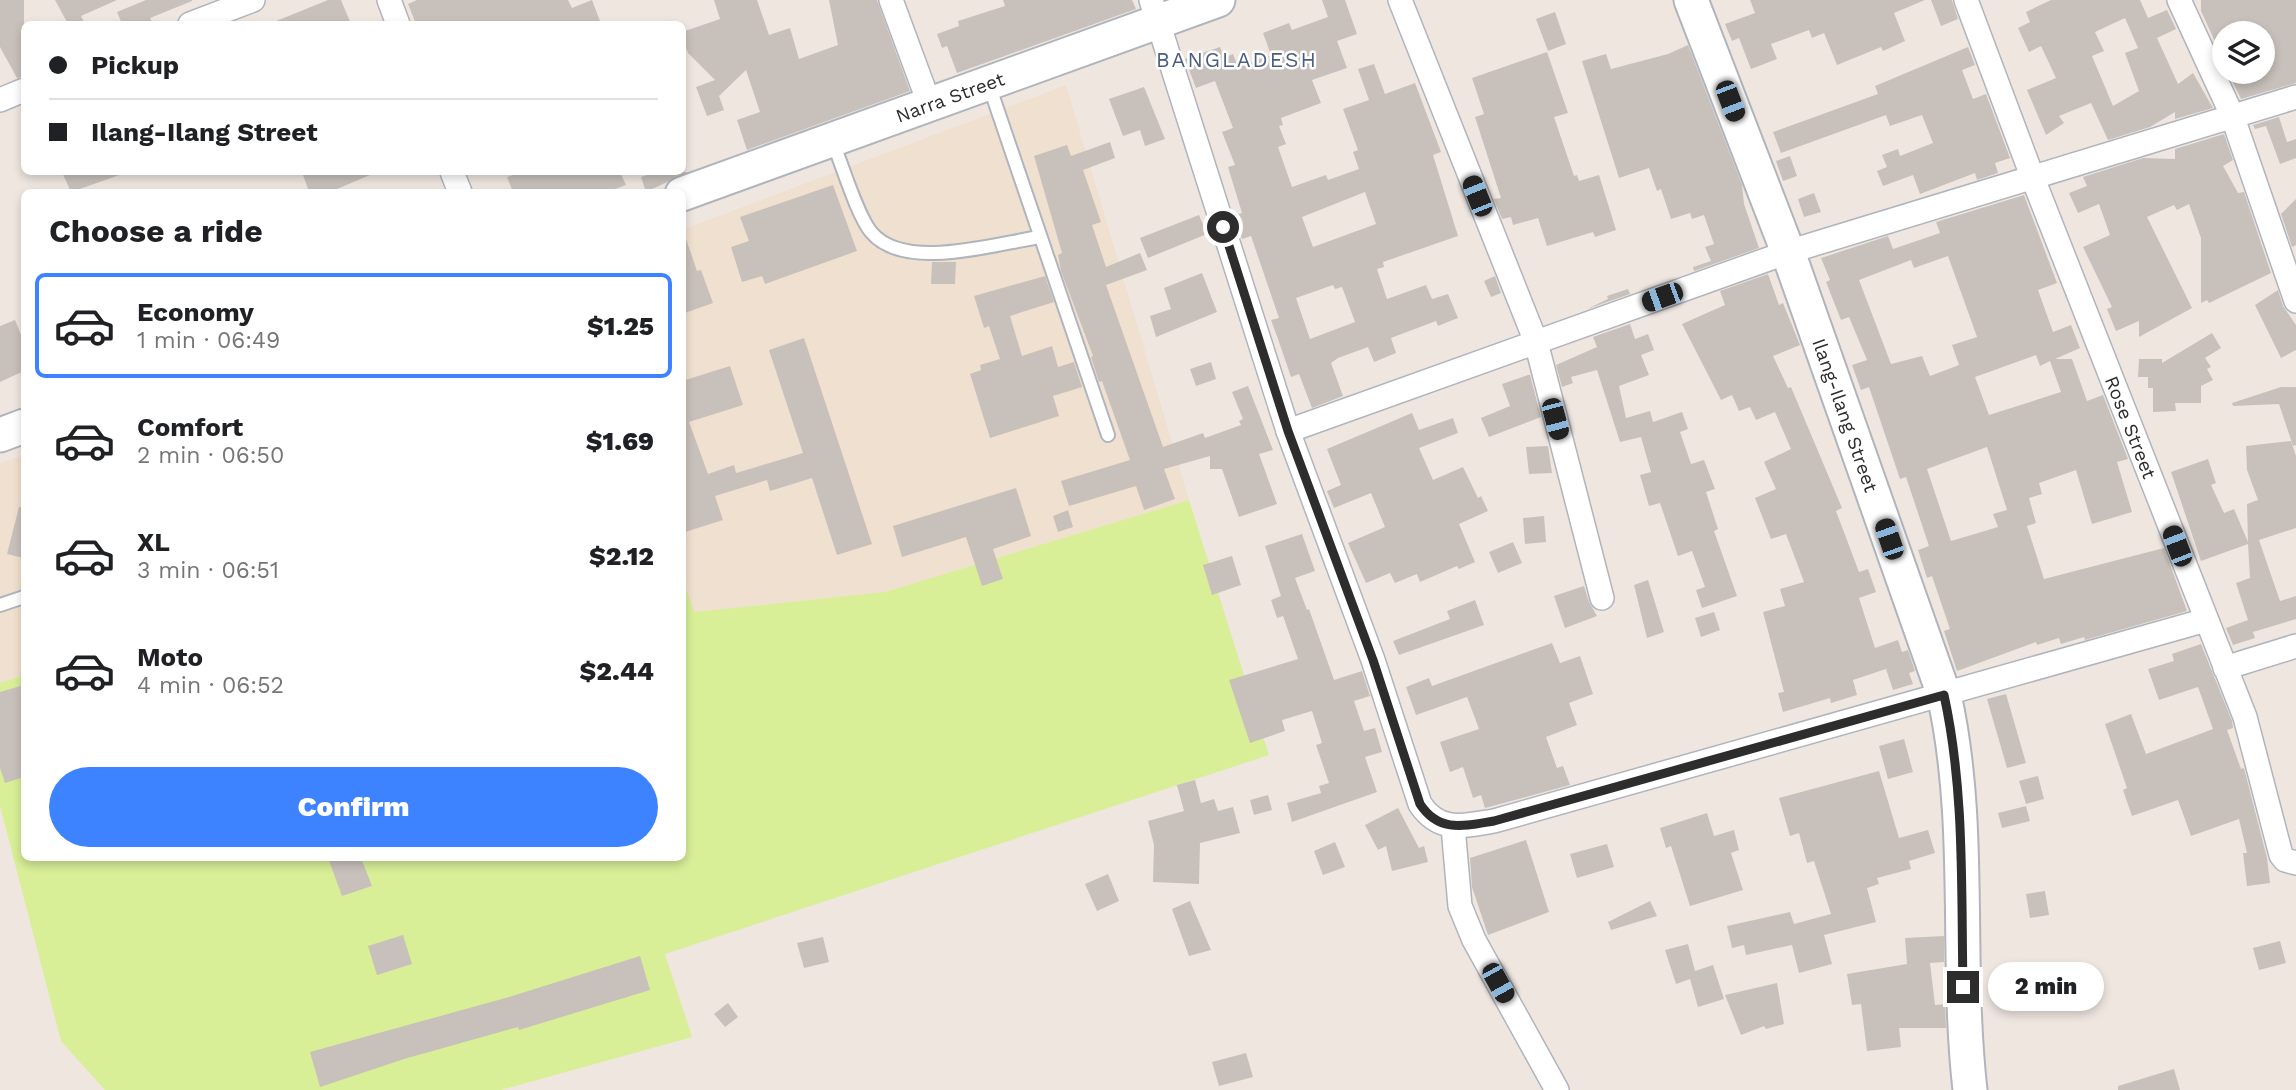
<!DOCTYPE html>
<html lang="en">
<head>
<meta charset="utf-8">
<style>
  :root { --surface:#fff; --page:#f2f2f2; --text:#202124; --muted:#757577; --line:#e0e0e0; --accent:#3d83ff }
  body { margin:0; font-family:"Work Sans",sans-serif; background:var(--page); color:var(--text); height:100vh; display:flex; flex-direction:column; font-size:26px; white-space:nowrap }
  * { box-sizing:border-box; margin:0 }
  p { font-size:23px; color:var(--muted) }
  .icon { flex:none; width:38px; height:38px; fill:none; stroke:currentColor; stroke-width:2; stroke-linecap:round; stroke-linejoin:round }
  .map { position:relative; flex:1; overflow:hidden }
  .details { position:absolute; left:21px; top:189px; width:665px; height:672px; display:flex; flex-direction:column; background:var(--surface); border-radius:10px; box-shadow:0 4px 10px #0003 }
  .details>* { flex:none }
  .top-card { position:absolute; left:21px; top:21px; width:665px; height:154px; border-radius:10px; box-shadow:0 4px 10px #0003; display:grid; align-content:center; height:154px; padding:0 28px; background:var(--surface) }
  .fabs { position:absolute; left:2212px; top:21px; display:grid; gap:14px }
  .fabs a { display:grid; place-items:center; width:63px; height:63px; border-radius:50%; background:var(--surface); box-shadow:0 4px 10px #0003; font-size:35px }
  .end { position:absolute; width:32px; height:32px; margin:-16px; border:9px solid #2d2d2d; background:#fff; box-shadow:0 0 0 4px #fff }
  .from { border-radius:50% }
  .bubble { position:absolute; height:49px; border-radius:24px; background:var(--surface); box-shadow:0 4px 10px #0003; font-size:23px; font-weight:800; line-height:49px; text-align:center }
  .car { position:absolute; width:21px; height:42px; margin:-21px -10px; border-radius:9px; box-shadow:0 0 5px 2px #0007; background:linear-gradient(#222 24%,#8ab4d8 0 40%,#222 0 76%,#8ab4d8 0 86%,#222 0) }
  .top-card b { display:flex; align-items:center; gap:24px; height:66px; font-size:26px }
  .top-card b+b { border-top:2px solid var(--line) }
  .top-card i { width:18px; height:18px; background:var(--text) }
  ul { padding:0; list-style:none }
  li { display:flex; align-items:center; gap:21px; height:105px; margin:0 14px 10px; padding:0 14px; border:4px solid transparent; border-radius:10px }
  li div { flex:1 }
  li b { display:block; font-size:26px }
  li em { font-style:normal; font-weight:800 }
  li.current { border-color:var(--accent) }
  li>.icon { width:63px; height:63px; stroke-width:1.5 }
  h2 { padding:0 28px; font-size:32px; line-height:84px }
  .action { display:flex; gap:14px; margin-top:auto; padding:14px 28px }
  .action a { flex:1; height:80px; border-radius:42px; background:var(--accent); color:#fff; font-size:28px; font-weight:800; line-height:80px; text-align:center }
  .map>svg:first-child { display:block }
  .education { fill:#f0e0cf }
  .pitch { fill:#d8ee97 }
  .building { fill:#c8c1bb; fill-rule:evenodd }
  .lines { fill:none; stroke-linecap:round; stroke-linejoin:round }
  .lane-casing { stroke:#b0b5bd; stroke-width:16 }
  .street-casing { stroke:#b0b5bd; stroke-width:26 }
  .secondary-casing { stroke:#b0b5bd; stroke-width:37 }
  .lane { stroke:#fff; stroke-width:12 }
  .street { stroke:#fff; stroke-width:23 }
  .secondary { stroke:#fff; stroke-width:33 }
  .route { stroke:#2d2d2d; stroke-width:9 }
  .labels { text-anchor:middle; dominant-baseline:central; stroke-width:5; stroke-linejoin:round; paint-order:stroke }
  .street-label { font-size:19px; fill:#2d2d2d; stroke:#fff }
  .neighbourhood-label { font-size:21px; letter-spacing:2px; fill:#4b5e81; stroke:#fff }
</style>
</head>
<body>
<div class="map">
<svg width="2296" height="1090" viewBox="0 0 2296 1090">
  <rect width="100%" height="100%" fill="#efe6e0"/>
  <g class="education">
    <polygon points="1066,85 1189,500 885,592 693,612 682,580 682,230"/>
    <polygon points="24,455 24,675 0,683 0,463"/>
  </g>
  <polygon class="pitch" points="1189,500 1269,755 665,954 692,1037 501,1090 105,1090 61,1041 0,806 0,683 24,675 24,858 682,858 683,580 694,612 885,592"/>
  <g class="building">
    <polygon points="0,0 24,0 24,76 17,78 0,47"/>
    <polygon points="55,0 117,0 81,16 85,24 68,24"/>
    <polygon points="146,0 192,0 192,1 150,18 153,24 122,24 117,12"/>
    <polygon points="328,0 341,0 351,24 269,24"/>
    <polygon points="417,0 568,0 572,8 592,0 601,24 416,24 408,4"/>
    <polygon points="714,0 757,0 769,35 790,28 799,59 838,45 829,0 877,0 910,91 747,150 737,120 760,112 746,70 719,96 724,110 707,116 696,87 715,80 688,53 682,38 682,32 720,19"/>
    <polygon points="1003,0 1132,0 1136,9 957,73 947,46 942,48 937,34 959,26 958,21 1005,6"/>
    <path d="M 1322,0 L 1345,0 L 1357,34 L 1337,41 L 1347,68 L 1312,80 L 1321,103 L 1281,118 L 1283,125 L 1279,126 L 1286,144 L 1278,147 L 1292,187 L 1326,175 L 1328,180 L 1359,169 L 1353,152 L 1358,150 L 1343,109 L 1369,100 L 1358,69 L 1374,64 L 1385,94 L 1415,83 L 1441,152 L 1433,155 L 1458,236 L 1383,262 L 1384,267 L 1377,269 L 1387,299 L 1426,285 L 1432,299 L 1448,294 L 1458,318 L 1438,326 L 1436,321 L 1391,338 L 1396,353 L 1374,362 L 1368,347 L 1338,358 L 1331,363 L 1343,396 L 1312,408 L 1299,374 L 1291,377 L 1278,339 L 1271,320 L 1279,318 L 1251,236 L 1242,239 L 1234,215 L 1242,213 L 1228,167 L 1235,165 L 1222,132 L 1233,128 L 1215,81 L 1196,88 L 1185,59 L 1220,47 L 1224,58 L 1233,54 L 1238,67 L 1271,55 L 1263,33 L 1289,23 L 1292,30 L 1328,17 ZM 1365,192 L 1376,224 L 1313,247 L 1302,217 ZM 1333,285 L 1335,289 L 1342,287 L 1355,322 L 1310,339 L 1296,298 Z"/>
    <polygon points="1750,0 1925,0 1894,13 1905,41 1883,51 1881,47 1837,65 1824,33 1812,38 1809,30 1771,44 1777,59 1751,69 1739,38 1732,41 1725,24 1755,13"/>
    <polygon points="1931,0 1952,0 1958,19 1941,26"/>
    <path d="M 2051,0 L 2140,0 L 2148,18 L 2167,10 L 2176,29 L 2157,38 L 2178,84 L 2193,73 L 2213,108 L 2175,119 L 2175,112 L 2150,127 L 2108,140 L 2091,103 L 2059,116 L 2064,123 L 2046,135 L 2027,90 L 2056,78 L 2041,46 L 2029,52 L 2018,28 L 2030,22 L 2026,12 ZM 2125,18 L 2138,48 L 2125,53 L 2139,91 L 2113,106 L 2092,56 L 2104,51 L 2095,32 Z"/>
    <polygon points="2201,0 2296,0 2296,83 2241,99 2228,72 2263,72 2263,33 2224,33 2224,61 2201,11"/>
    <polygon points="1555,12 1566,44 1548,51 1536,19"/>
    <polygon points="1688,45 1742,185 1744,204 1759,248 1694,271 1693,267 1711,261 1705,247 1714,244 1704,215 1692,219 1690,213 1671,219 1661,189 1657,191 1649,168 1619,178 1582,61 1606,54 1611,69 1668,54"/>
    <polygon points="1968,47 1975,65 1962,70 1973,99 1986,94 2010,158 1995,163 1998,173 1977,180 1975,173 1920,194 1913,175 1883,186 1877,171 1887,167 1882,155 1898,149 1900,156 1933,143 1922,115 1890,126 1886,115 1781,153 1773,132 1878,94 1875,86"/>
    <polygon points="1547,52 1568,113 1554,117 1574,176 1577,175 1579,181 1599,175 1616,230 1595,237 1593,232 1547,246 1538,218 1513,225 1511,217 1502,219 1494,199 1501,198 1475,117 1484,114 1472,78"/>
    <polygon points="1144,87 1165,139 1145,146 1140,130 1123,136 1109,99"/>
    <polygon points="2279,117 2287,142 2296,139 2296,158 2280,164 2266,126 2255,129 2253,125"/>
    <polygon points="2224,134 2233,160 2223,166 2238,193 2244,192 2271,273 2209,303 2207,300 2201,303 2201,238 2189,204 2177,210 2174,205 2147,217 2192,308 2139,337 2139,321 2116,331 2107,309 2112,307 2083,247 2110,235 2099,204 2078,213 2069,193 2087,186 2083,177 2143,158 2175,159 2175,149"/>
    <polygon points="1110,142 1115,158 1083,170 1101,222 1092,225 1106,267 1140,253 1147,270 1106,285 1163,447 1203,433 1205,438 1241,425 1239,421 1243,419 1232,392 1248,386 1273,450 1259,454 1277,504 1239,517 1222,469 1210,469 1210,456 1164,469 1175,499 1144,510 1136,486 1069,506 1061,481 1130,460 1102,381 1099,382 1091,357 1093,356 1061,271 1058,255 1062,253 1034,156 1067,145 1071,156"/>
    <polygon points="1790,156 1797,176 1783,181 1776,161"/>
    <polygon points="62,172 128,172 71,192"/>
    <polygon points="302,172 377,172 330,192 309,192"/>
    <polygon points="521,172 620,172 626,185 607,192 513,192 507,177"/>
    <polygon points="656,172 688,172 646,192 641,177"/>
    <polygon points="833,185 857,251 765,284 762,276 742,282 731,247 749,241 740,217"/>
    <polygon points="1814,193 1821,212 1804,217 1798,199"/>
    <path d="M 2024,195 L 2057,283 L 2038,290 L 2053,332 L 2071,325 L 2080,348 L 2055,359 L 2072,359 L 2087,401 L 2103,395 L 2128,459 L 2117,462 L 2132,512 L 2092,524 L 2076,470 L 2039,483 L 2042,494 L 2029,498 L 2036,523 L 2027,526 L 2044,579 L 2164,548 L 2187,611 L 2085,640 L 2084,637 L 2061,644 L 2059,638 L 2037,645 L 2036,642 L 1957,671 L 1944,631 L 1950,629 L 1932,576 L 1927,578 L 1918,550 L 1929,546 L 1906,477 L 1900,479 L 1869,387 L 1861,390 L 1852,365 L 1867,360 L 1849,317 L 1841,320 L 1826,282 L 1830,280 L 1821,258 L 1888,236 L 1893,249 L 1940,233 L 1936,222 ZM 1948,256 L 1977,337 L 1952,345 L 1959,365 L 1930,376 L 1922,356 L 1891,364 L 1859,280 L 1911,260 L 1914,268 ZM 2036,355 L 2040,366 L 2050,361 L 2061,392 L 1989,415 L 1975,377 ZM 1987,447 L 2007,510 L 1993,514 L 1998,527 L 1951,541 L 1927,469 Z"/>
    <polygon points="2296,199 2296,245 2292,247 2281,214"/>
    <polygon points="1199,215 1207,234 1148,258 1140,238"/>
    <polygon points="682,236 685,236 697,271 701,270 713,303 682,314"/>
    <polygon points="932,262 956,262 955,284 931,284"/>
    <polygon points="1202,273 1217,312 1156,337 1150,316 1171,309 1164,288"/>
    <polygon points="1768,274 1779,305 1783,303 1800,345 1773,356 1788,388 1791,387 1842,508 1836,511 1859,572 1868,569 1876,592 1859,598 1875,648 1898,640 1902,652 1908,650 1915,671 1909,673 1913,684 1893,690 1886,669 1853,680 1857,695 1831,703 1830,698 1783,712 1778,693 1784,692 1763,612 1785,606 1780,589 1804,582 1786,534 1771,539 1755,498 1776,489 1764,462 1791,449 1775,412 1756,420 1750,407 1739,411 1732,395 1721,400 1682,324 1725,305 1720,291"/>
    <polygon points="1045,276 1054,302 1010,316 1022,356 1052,346 1058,367 1074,362 1082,387 1053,396 1059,416 990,438 970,374 981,370 980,365 1000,359 989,326 984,328 974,296"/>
    <polygon points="1495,276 1501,293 1491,297 1484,281"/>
    <polygon points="1628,289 1630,294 1587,309 1608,299 1607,296"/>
    <polygon points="2278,290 2283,306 2296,325 2296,350 2281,358 2255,305"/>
    <polygon points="15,320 24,342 24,371 0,382 0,326"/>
    <polygon points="1630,324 1635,339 1648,334 1654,350 1641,355 1649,375 1619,386 1626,418 1650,411 1653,422 1682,412 1688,429 1680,432 1691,464 1704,460 1715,489 1706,492 1718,529 1714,531 1737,596 1702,608 1696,590 1705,587 1692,551 1678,556 1660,503 1649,506 1640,475 1651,472 1641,437 1620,442 1597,370 1571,377 1573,383 1562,387 1556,365 1597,347 1593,337"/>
    <polygon points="2212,333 2221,348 2205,358 2211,367 2207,369 2213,380 2201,386 2201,403 2175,403 2176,411 2153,412 2153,388 2148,388 2148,377 2138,377 2139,359 2162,359 2162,363"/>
    <polygon points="804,338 872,544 837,555 812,478 770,491 767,480 715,496 723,520 682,533 682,381 730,366 743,405 689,422 708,474 734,465 736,473 803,453 769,350"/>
    <polygon points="1211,362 1216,379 1196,386 1190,369"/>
    <polygon points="1528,375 1530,375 1541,417 1489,437 1481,418 1510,406 1502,384"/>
    <polygon points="2281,387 2296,387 2296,445 2293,446 2279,404 2233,406 2232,403"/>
    <polygon points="1412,413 1419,430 1453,418 1458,433 1419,448 1433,480 1463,467 1478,498 1481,496 1488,511 1459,524 1475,562 1459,569 1457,566 1420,582 1417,574 1395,583 1390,573 1366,583 1348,543 1385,527 1371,493 1334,508 1327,491 1341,485 1327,449"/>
    <polygon points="2291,441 2296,456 2296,528 2259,540 2280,601 2296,596 2296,619 2253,632 2255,638 2233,645 2226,628 2248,620 2236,583 2250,578 2248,544 2201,561 2171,472 2208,459 2216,483 2211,485 2224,513 2234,509 2248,542 2247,504 2258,500 2247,470 2246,446"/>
    <polygon points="1548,446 1552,473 1529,474 1526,447"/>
    <polygon points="1016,488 1031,536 993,549 1003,579 982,586 966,537 902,557 893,526"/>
    <polygon points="19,507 24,508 24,558 7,554"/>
    <polygon points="1068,510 1073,527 1058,532 1053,516"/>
    <polygon points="1544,516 1546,542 1525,544 1523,518"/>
    <polygon points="1302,534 1315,571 1295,578 1307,610 1309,609 1334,680 1362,671 1370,696 1354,701 1364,731 1375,728 1382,752 1365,757 1377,792 1292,822 1287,803 1321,793 1319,786 1329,783 1316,745 1322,743 1312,711 1282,720 1285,731 1250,743 1229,680 1298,659 1283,616 1277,618 1271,600 1281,596 1265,546"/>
    <polygon points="1513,542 1522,563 1498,573 1489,552"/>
    <polygon points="1232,556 1241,585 1212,595 1203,565"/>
    <polygon points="1648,580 1664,632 1647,638 1634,585"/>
    <polygon points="1584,586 1589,602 1597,616 1565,628 1554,596"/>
    <polygon points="1475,600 1484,625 1399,655 1393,641 1450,619 1447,611"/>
    <polygon points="1714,612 1720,630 1701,637 1695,618"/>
    <polygon points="1552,643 1560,663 1580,656 1593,694 1569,703 1577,725 1546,737 1557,768 1563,766 1570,785 1485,808 1481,795 1473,798 1463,767 1450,772 1440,742 1479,729 1467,697 1416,715 1406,687 1429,678 1432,686"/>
    <polygon points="2201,644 2232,721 2233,728 2227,730 2241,769 2244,768 2267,858 2270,883 2247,886 2243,853 2247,853 2239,819 2191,836 2178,800 2132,816 2123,790 2127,788 2105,724 2131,714 2146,754 2213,729 2198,687 2159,700 2148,669 2174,661 2172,654"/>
    <polygon points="24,685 24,777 5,783 0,768 0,692"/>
    <polygon points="2006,694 2026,763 2007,768 1987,699"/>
    <polygon points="1904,739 1913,772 1888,779 1879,746"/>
    <polygon points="1879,771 1899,838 1928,830 1935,853 1909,861 1911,869 1877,878 1879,884 1867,888 1876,922 1824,935 1832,964 1799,973 1792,945 1746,955 1744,945 1732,948 1727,926 1790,912 1794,924 1831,914 1814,861 1807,863 1799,833 1790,836 1779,798"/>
    <polygon points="2038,776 2044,799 2026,804 2019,781"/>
    <polygon points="1195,780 1201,803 1214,799 1218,811 1233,807 1240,833 1200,843 1199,884 1153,882 1154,845 1148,821 1184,811 1177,785"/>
    <polygon points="1268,795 1272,810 1254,815 1250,800"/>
    <polygon points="2026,806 2030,821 2002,828 1998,813"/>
    <polygon points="1398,808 1419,848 1424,846 1428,862 1392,871 1386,846 1378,850 1365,825"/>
    <polygon points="1707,813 1714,836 1734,830 1739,850 1731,853 1743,890 1690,906 1671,846 1666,848 1660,828"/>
    <polygon points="1526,840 1549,912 1488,935 1472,887 1470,858"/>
    <polygon points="1335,842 1345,867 1323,875 1314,851"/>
    <polygon points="1607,844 1614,867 1577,878 1570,854"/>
    <polygon points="328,858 361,858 372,886 342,896"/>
    <polygon points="1108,874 1119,901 1097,911 1085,884"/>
    <polygon points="2045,891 2049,915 2030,918 2026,894"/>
    <polygon points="1190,901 1211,950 1189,956 1172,909"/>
    <polygon points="1650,901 1657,916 1611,930 1608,922"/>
    <polygon points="403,935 412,964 377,975 368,946"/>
    <polygon points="1944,936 1944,962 1930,963 1935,1005 1945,1004 1946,1028 1899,1028 1901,1047 1867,1051 1861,1004 1852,1005 1847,974 1907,964 1905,938"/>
    <polygon points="823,937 829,962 804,968 797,943"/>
    <polygon points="2280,941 2286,963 2259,970 2253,948"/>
    <polygon points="1688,944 1695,971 1713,965 1724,999 1698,1007 1690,979 1676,984 1665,950"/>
    <polygon points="640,956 650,990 519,1030 518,1027 404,1059 320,1087 310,1052 509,997"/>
    <polygon points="1777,983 1784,1024 1766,1029 1764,1026 1741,1035 1725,995"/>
    <polygon points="728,1003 738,1017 725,1027 714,1014"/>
    <polygon points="1246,1053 1253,1077 1219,1086 1212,1062"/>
    <polygon points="2174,1069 2180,1090 2118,1090 2118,1086"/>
  </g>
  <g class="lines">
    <defs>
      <g id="lane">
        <polyline points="989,85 1108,435"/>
        <path d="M 833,143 C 842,164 857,215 871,232 C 904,272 994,244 1040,237"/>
        <polyline points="0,605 24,597"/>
      </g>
      <g id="street">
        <polyline points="389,0 398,24"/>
        <polyline points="891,0 929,103"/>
        <path d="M 1151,0 L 1288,431 L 1373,660 L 1420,804 C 1439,833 1464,826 1494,821 L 2206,620"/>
        <polyline points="1400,0 1536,342 1602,598"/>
        <path id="s1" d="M 1966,0 L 2032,176 L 2245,717 L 2281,855 L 2285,860 L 2296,863"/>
        <polyline points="2179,0 2232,115 2296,301"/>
        <polyline points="190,24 253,0"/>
        <polyline points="0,100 24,90"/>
        <polyline points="452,172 460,192"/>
        <polyline points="1288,431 1788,252 2296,97"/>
        <polyline points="2225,668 2296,646"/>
        <polyline points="1453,827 1460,906 1474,940 1557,1090"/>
      </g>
      <g id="secondary">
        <path id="s2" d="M 1691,0 L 1788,252 L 1944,695 C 1973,824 1955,959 1970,1090"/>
        <path id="s3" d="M 682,194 L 1218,0"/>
        <polyline points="0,435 24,426"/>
      </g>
    </defs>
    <use href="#lane" class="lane-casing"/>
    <use href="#street" class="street-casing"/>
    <use href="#secondary" class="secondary-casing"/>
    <use href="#lane" class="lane"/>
    <use href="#street" class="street"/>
    <use href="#secondary" class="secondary"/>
  </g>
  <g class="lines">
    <path class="route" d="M 1223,227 L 1288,431 L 1373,660 L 1420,804 C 1439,833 1464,826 1494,821 L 1944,695 C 1965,791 1961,890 1963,987"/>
  </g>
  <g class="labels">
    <g class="street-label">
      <text stroke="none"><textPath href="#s3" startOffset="285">Narra Street</textPath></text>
      <text stroke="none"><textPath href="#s2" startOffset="443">Ilang-Ilang Street</textPath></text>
      <text stroke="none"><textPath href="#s1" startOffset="458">Rose Street</textPath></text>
    </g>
    <g class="neighbourhood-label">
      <text x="1237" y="59">BANGLADESH</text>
    </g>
  </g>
</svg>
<div class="fabs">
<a><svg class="icon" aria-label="layers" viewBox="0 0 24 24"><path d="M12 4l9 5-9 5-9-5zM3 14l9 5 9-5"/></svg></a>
</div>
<i class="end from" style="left:1223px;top:227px"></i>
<i class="end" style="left:1963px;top:987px"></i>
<div class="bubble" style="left:1988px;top:962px;width:116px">2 min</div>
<i class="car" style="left:1730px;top:101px;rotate:159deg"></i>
<i class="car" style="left:1477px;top:196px;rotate:338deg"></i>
<i class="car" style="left:1662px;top:297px;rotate:250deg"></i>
<i class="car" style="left:1555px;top:419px;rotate:165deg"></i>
<i class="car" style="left:1889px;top:539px;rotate:341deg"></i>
<i class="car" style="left:2177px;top:546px;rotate:339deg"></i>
<i class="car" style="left:1498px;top:983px;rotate:151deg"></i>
<div class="top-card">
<b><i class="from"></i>Pickup</b>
<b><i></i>Ilang-Ilang Street</b>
</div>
<section class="details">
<h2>Choose a ride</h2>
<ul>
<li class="current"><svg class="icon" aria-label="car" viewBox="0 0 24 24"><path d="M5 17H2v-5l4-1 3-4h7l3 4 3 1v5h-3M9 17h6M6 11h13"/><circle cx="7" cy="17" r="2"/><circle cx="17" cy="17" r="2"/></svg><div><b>Economy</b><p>1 min · 06:49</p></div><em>$1.25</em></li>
<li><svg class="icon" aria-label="car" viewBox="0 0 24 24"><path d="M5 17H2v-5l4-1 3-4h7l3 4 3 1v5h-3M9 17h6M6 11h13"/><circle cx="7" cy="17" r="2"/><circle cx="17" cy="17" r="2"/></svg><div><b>Comfort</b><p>2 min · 06:50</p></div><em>$1.69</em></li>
<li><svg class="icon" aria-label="car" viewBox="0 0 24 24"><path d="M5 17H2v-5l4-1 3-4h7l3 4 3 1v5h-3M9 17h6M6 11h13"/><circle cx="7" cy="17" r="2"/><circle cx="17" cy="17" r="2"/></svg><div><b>XL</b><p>3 min · 06:51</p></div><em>$2.12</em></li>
<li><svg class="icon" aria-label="car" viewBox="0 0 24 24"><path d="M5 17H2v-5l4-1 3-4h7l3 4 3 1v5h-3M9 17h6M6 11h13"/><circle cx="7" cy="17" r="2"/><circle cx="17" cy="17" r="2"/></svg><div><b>Moto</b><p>4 min · 06:52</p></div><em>$2.44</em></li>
</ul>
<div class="action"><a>Confirm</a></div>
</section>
</div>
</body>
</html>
